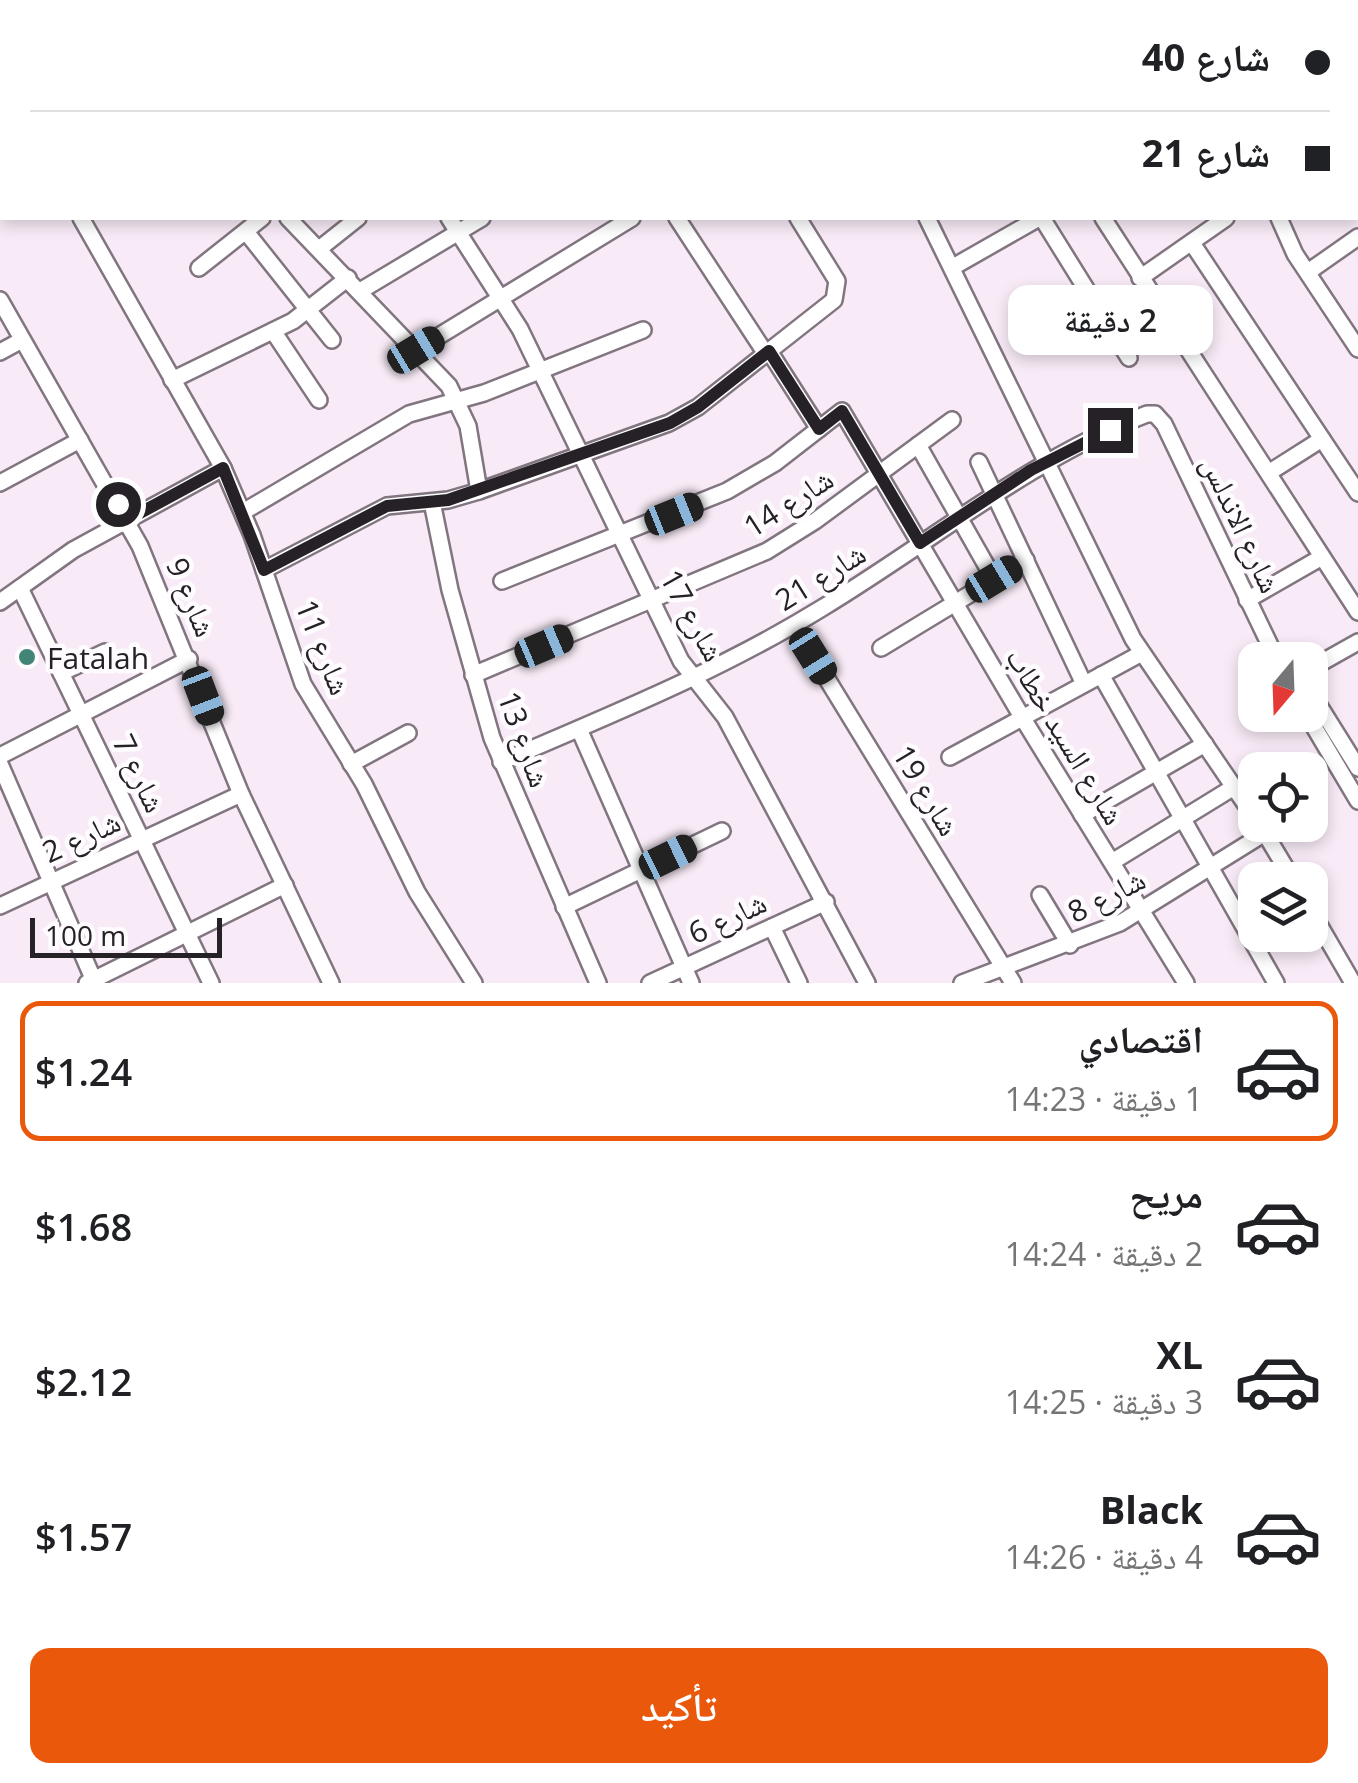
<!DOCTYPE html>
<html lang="ar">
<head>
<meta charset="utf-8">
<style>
  :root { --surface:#fff; --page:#f2f2f2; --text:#202124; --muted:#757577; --line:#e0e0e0; --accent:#ea580c }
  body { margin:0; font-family:"Open Sans","Noto Naskh Arabic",sans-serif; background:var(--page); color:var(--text); direction:rtl; height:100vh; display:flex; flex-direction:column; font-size:38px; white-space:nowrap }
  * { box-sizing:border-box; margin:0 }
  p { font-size:32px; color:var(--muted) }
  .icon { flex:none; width:55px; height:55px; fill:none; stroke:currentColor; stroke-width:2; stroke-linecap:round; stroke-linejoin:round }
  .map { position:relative; height:983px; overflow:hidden; direction:ltr }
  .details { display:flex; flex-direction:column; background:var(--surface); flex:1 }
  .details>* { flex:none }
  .hud { position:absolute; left:0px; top:0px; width:1360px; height:220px; box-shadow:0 5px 15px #0003; direction:rtl; display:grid; align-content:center; height:220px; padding:0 30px; background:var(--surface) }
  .needle { width:65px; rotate:199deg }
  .tools { position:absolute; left:1238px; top:642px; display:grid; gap:20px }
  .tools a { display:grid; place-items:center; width:90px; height:90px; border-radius:20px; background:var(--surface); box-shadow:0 5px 15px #0003; font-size:50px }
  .scale { position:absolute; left:30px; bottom:25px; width:192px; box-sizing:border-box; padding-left:10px; border:5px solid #262126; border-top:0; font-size:28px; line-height:35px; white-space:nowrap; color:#262126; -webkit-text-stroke:8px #fefcfe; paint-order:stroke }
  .end { position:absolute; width:45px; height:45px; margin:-22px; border:12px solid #262126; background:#fff; box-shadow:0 0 0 5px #fff }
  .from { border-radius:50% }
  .bubble { position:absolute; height:70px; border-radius:20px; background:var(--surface); box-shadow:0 5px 15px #0003; font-size:32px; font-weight:600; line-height:70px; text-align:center; direction:rtl }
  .car { position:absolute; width:30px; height:60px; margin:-30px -15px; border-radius:12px; box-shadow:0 0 8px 2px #0007; background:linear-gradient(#222 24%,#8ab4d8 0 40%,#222 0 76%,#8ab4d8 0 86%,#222 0) }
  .hud b { display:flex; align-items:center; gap:35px; height:95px; font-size:38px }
  .hud b+b { border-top:2px solid var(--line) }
  .hud i { width:25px; height:25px; background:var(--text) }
  ul { padding:18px 0 0; list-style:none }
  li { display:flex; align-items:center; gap:30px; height:140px; margin:0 20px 15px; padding:0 10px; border:5px solid transparent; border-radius:20px }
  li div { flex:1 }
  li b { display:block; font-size:38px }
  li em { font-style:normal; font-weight:600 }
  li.selected { border-color:var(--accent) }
  li>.icon { width:90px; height:90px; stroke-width:1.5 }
  .action { display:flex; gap:20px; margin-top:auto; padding:20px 30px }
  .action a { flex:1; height:115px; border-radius:20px; background:var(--accent); color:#fff; font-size:40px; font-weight:600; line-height:115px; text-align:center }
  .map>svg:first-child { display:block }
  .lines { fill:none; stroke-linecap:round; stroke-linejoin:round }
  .minor-casing { stroke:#817580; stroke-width:20 }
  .minor { stroke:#fff; stroke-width:15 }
  .route { stroke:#262126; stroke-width:12 }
  .poi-dot { fill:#428476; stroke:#fefcfe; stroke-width:4 }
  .labels { text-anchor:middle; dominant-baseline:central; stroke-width:9; stroke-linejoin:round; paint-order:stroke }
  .street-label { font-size:30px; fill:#262126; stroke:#fefcfe }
  .poi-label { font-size:30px; fill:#262126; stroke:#fefcfe; text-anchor:start }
</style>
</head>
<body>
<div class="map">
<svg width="1358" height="983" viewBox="0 0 1358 983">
  <rect width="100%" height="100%" fill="#f8ebf7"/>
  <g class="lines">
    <defs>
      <g id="minor">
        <polyline points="71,0 71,2"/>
        <polyline points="518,0 519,2"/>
        <polyline points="675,0 676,2"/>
        <polyline points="801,0 802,2"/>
        <polyline points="890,0 891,2"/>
        <polyline points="975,0 976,2"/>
        <polyline points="1156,0 1157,2"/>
        <polyline points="50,2 60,0"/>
        <polyline points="149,2 153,0"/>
        <polyline points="1014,2 1018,0"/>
        <polyline points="1185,2 1189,0"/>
        <polyline points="0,75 2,74"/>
        <polyline points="1358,79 1358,78"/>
        <polyline points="1358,108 1358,107"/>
        <polyline points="81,218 223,468 252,535 303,684 364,784 417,892 474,983"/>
        <polyline points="288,218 449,386 468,426 479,491"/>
        <polyline points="449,218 520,329 681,661 725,717 867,983"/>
        <polyline points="677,218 766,354"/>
        <polyline points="927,218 1133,639 1255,818"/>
        <polyline points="1042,218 1129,358"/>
        <polyline points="1103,218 1358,612"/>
        <polyline points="1279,218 1295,254 1358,349"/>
        <polyline points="247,233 332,340"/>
        <polyline points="1192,243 1358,493"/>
        <polyline points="319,249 358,218"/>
        <polyline points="953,267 1039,218"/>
        <polyline points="199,268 262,218"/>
        <polyline points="1308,272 1358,237"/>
        <polyline points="1140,278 1226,218"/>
        <polyline points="360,291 482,218"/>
        <polyline points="0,300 140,546 241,794 331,983"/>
        <polyline points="273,331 319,400"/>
        <polyline points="416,350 632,218"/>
        <polyline points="769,351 819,429"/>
        <polyline points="0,352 22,340"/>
        <polyline points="172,380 293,321 348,278"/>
        <polyline points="918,445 994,579"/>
        <polyline points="979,462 1084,684"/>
        <polyline points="1270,472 1322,439"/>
        <polyline points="0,483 80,440"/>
        <polyline points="432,502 450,590 492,738 598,983"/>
        <polyline points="243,512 409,414 484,393 643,330"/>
        <polyline points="264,570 387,506 448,500 479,491 669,423 698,407 834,300 837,281 798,218"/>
        <polyline points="502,581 727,491 775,463 842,411 1022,717 1186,983"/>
        <polyline points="20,588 211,983"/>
        <polyline points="1247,600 1322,557"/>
        <polyline points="0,602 73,550 223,468"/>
        <polyline points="794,625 1013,983"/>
        <polyline points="881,648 1026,560"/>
        <polyline points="1310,669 1358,642"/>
        <polyline points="61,673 105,652"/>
        <polyline points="473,675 767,551 815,521 952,420"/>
        <polyline points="1101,675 1276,983"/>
        <polyline points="1310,691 1358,768"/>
        <polyline points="1307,715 1358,801"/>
        <polyline points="579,729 691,983"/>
        <polyline points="0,756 189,659"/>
        <polyline points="950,757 1142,653"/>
        <path d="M 501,762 C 610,715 720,671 822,608 C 930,543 1028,460 1147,414 L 1155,414 L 1164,424 L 1277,660"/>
        <polyline points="0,764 95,983"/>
        <polyline points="351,764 408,733"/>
        <polyline points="1082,815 1205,744"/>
        <polyline points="1260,825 1293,880"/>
        <polyline points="1112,862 1234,787"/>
        <polyline points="1040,895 1070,945"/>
        <polyline points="0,906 241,794"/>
        <polyline points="564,907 722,831"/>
        <polyline points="1310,909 1353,983"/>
        <polyline points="772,927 799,983"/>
        <polyline points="87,983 285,885"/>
        <polyline points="650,983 826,902"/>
        <polyline points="962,983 1120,923 1265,833"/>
      </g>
    </defs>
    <use href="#minor" class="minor-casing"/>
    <use href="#minor" class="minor"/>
  </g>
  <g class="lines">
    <polyline class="route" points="118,504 127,520 223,468 264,570 387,506 448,500 670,423 698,407 769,351 819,429 842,411 920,543 1031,470 1110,430"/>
  </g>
  <circle class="poi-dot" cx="27" cy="657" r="10"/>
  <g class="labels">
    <g class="street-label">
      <text transform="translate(788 502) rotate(-33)">شارع 14</text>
      <text transform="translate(1242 524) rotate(65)">شارع الاندلس</text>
      <text transform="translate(820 576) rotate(-32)">شارع 21</text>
      <text transform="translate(192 597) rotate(67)">شارع 9</text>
      <text transform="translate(693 615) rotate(61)">شارع 17</text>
      <text transform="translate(324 647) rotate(68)">شارع 11</text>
      <text transform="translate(1066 736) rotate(59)">شارع السيد خطاب</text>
      <text transform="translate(525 739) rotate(70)">شارع 13</text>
      <text transform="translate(140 773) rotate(64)">شارع 7</text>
      <text transform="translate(927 790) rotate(59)">شارع 19</text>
      <text transform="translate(81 836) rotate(-25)">شارع 2</text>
      <text transform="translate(1106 895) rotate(-27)">شارع 8</text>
      <text transform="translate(727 917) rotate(-25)">شارع 6</text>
    </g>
    <g class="poi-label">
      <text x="47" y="657">Fatalah</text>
    </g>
  </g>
</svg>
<div class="tools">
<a><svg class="needle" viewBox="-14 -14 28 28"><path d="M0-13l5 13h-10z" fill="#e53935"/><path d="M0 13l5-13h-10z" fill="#757577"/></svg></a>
<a><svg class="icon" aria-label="locate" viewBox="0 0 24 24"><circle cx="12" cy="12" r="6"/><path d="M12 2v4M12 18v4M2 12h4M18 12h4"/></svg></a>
<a><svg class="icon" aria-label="layers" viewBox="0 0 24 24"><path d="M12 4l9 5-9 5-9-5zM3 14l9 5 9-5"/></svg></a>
</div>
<div class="scale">100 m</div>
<i class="end from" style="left:118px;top:504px"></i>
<i class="end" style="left:1110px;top:430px"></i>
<div class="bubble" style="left:1008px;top:285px;width:205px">2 دقيقة</div>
<i class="car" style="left:416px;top:350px;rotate:59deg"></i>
<i class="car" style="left:674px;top:514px;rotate:68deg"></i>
<i class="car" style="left:994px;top:579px;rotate:59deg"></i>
<i class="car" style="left:544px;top:646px;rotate:67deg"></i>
<i class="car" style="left:813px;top:656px;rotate:148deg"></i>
<i class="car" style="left:203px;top:696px;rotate:159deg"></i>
<i class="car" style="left:668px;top:857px;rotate:64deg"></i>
<div class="hud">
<b><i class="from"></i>شارع 40</b>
<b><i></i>شارع 21</b>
</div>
</div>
<section class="details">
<ul>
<li class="selected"><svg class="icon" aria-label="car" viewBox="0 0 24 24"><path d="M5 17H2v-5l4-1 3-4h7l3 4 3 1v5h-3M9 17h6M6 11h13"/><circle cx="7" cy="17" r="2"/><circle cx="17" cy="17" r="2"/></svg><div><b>اقتصادي</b><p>1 دقيقة · 14:23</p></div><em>$1.24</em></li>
<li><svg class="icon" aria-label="car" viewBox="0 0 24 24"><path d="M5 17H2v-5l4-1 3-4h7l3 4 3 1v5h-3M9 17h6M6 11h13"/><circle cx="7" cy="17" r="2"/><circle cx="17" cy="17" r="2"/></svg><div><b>مريح</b><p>2 دقيقة · 14:24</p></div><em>$1.68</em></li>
<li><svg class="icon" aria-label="car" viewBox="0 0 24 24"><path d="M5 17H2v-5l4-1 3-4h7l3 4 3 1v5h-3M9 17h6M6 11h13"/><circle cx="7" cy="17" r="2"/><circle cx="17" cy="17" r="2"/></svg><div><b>XL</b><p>3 دقيقة · 14:25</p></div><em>$2.12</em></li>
<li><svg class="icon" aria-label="car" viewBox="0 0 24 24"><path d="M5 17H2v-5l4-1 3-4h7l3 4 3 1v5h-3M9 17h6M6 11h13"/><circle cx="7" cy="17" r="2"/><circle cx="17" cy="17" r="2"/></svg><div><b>Black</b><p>4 دقيقة · 14:26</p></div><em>$1.57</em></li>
</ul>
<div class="action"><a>تأكيد</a></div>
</section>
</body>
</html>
